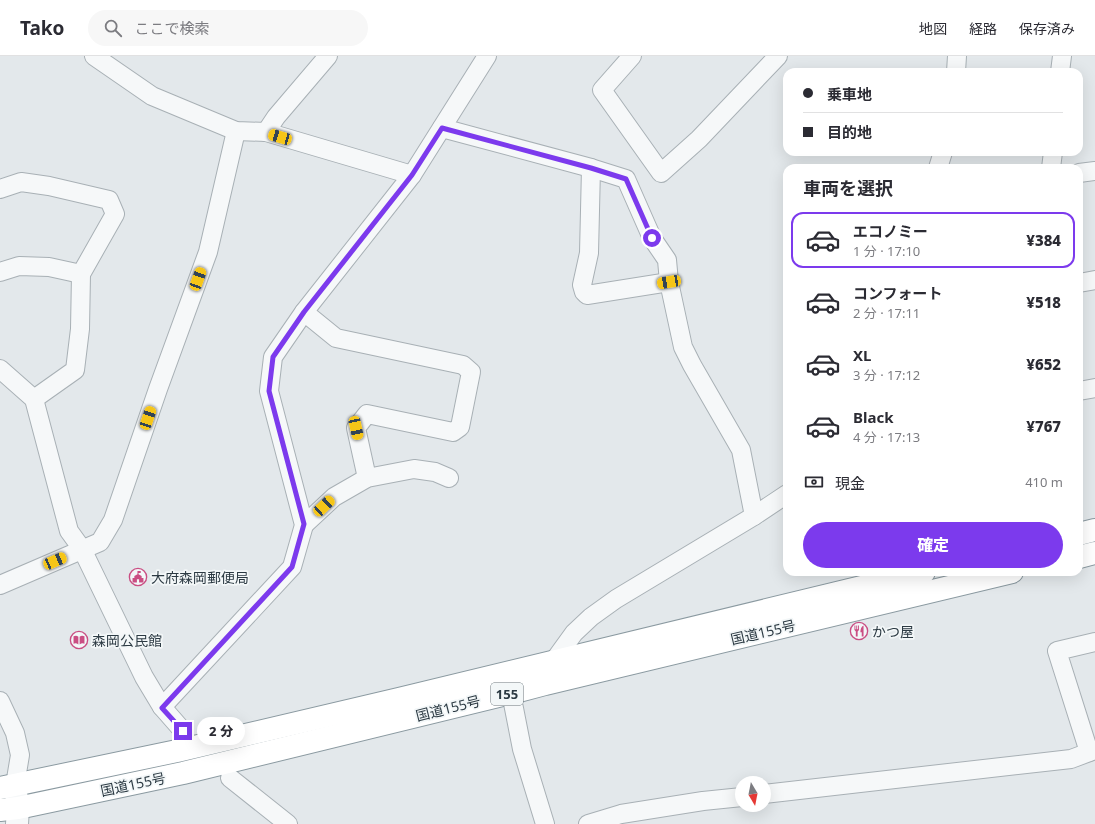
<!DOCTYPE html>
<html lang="ja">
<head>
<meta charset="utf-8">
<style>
  :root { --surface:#fff; --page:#f7f7f7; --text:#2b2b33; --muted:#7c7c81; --line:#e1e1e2; --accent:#7c3aed }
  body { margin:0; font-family:"Noto Sans","Noto Sans JP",sans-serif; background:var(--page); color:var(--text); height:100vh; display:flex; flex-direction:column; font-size:15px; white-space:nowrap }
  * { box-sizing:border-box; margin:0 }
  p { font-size:13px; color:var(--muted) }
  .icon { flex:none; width:22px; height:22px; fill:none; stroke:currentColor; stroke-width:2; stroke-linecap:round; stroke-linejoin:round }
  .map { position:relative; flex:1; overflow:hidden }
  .sheet { position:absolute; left:783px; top:108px; width:300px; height:412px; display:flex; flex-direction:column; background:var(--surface); border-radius:12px; box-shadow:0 4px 16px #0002 }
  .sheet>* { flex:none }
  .banner { position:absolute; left:783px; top:12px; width:300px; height:88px; border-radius:12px; box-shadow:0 4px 16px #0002; display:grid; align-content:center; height:88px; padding:0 20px; background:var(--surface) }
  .needle { width:26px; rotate:170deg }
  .controls { position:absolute; left:735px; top:720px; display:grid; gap:8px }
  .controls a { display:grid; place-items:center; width:36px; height:36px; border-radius:50%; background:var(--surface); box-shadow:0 4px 16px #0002; font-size:20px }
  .end { position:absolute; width:18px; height:18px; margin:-9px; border:5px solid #7c3aed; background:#fff; box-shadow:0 0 0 2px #fff }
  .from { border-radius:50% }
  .bubble { position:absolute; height:28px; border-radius:14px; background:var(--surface); box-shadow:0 4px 16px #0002; font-size:13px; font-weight:800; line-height:28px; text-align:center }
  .car { position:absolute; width:12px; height:24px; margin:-12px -6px; border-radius:5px; box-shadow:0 0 3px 1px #0007; background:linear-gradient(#f5c518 24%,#345 0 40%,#f5c518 0 76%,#345 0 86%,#f5c518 0) }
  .banner b { display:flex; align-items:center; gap:14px; height:38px; font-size:15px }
  .banner b+b { border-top:1px solid var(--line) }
  .banner i { width:10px; height:10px; background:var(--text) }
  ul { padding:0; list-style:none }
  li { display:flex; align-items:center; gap:12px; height:56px; margin:0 8px 6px; padding:0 12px; border:2px solid transparent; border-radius:12px }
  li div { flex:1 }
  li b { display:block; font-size:15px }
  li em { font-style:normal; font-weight:800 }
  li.on { border-color:var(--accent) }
  li>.icon { width:36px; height:36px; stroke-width:1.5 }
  h2 { padding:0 20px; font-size:18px; line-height:48px }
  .pay { display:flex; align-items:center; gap:10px; height:44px; padding:0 20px; font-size:15px }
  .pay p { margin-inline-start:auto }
  .primary-button { display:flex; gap:8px; margin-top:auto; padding:8px 20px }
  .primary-button a { flex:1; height:46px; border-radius:24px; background:var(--accent); color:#fff; font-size:16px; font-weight:800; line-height:46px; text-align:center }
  header { display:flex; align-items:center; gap:24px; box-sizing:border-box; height:56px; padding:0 20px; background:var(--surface); border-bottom:1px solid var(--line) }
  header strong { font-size:19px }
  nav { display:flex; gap:22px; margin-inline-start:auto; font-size:14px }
  .search { width:280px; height:36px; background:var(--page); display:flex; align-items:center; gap:10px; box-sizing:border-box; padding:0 14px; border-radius:22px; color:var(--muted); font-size:15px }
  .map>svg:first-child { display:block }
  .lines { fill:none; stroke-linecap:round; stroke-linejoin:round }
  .minor-casing { stroke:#a8b0b5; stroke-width:20 }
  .tertiary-casing { stroke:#a8b0b5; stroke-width:24 }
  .trunk-casing { stroke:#8b9aa1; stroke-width:24 }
  .minor { stroke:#f6f8f9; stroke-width:18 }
  .tertiary { stroke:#f6f8f9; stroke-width:22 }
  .trunk { stroke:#fff; stroke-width:22 }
  .route { stroke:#7c3aed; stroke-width:5 }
  .labels { text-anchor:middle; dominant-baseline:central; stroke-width:3.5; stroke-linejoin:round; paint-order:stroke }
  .shield { fill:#f3f7f8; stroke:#687379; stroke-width:1 }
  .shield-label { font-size:13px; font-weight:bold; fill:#2c3a43 }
  .poi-label { font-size:14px; fill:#2c3a43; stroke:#f3f7f8; text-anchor:start }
  .street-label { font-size:14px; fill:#2c3a43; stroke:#f3f7f8 }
</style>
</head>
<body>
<header>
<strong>Tako</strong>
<div class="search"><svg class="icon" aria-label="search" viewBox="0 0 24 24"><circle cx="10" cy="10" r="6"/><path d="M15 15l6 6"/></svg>ここで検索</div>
<nav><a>地図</a><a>経路</a><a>保存済み</a></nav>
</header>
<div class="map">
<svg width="1095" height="768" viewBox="0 0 1095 768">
  <rect width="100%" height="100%" fill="#e3e8eb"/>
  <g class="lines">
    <defs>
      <g id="minor">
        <polyline points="94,0 152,40 236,75 266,76 412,119"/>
        <polyline points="632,0 602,34 661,117 699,83 778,0"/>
        <polyline points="956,16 957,0"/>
        <polyline points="1060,16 1062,0"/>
        <polyline points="442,72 591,112 626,123 652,182 667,204 669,226 683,291 692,309 741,394 754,460"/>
        <polyline points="266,76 276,61 328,0"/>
        <polyline points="591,112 589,197 582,229 584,236 587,239 669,226"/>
        <polyline points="938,112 943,96"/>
        <polyline points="1051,112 1053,96"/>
        <polyline points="1079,117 1095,115"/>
        <polyline points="0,133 21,126 49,130 109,144 115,158 81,218 80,273 75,314 34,343"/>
        <polyline points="0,216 19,210 49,211 81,218"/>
        <polyline points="1079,227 1095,224"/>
        <polyline points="304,256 336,282 463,309 471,316 460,371 453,376 367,358 356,372 367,422"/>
        <polyline points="0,313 34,343 69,475 82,493 144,621 162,651 183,675"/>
        <polyline points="1079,335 1095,332"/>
        <polyline points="304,469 334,441 367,422 414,413 435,416 449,422"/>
        <polyline points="0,529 100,486 113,464 158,333 208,196 236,75"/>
        <polyline points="553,606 574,577 591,561 616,543 754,460 787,438"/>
        <polyline points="511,637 522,693 545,768"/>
        <polyline points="0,645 15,677 20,699 15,729"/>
        <polyline points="162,651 292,511 304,469 269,335 273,301 304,256 412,119 487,0"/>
        <polyline points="1089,696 1057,595 1095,586"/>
        <polyline points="230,722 288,768"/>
        <polyline points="764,738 1071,703 1095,694"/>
        <polyline points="588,768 621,758 703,745 742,741"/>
      </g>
      <polyline id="tertiary" points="15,729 18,752 17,768"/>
      <g id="trunk">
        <polyline points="1079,478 1095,474"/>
        <polyline points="1079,501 1095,497"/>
        <polyline points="0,732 177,695 399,643 924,516"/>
        <polyline points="0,754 18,752 183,717 511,637 545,628 1012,516"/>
      </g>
    </defs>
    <use href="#minor" class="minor-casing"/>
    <use href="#tertiary" class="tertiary-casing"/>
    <use href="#trunk" class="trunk-casing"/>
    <use href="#minor" class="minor"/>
    <use href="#tertiary" class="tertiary"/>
    <use href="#trunk" class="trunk"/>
  </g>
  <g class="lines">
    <polyline class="route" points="183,675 162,652 292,511 304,468 269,335 273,301 304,256 412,119 442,72 591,112 626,123 652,182"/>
  </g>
  <defs>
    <symbol id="civic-ring" viewBox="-11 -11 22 22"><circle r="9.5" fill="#f3f7f8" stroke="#ca4e83" stroke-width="1.5"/><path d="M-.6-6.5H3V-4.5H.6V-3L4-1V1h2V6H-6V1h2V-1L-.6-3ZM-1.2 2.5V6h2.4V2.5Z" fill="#ca4e83"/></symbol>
    <symbol id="restaurant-ring" viewBox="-11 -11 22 22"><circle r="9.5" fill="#f3f7f8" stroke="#ca4e83" stroke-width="1.5"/><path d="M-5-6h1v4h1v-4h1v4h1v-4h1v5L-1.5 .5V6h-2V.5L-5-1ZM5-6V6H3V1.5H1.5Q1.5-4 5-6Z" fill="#ca4e83"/></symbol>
    <symbol id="library-ring" viewBox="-11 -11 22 22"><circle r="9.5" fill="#f3f7f8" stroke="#ca4e83" stroke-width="1.5"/><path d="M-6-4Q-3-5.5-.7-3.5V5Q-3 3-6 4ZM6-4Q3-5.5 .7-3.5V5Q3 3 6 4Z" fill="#ca4e83"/></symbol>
  </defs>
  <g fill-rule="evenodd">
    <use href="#civic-ring" x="128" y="511" width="20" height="20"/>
    <use href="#restaurant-ring" x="849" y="565" width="20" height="20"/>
    <use href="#library-ring" x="69" y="574" width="20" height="20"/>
  </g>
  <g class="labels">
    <rect class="shield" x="491" y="627" width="32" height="22" rx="3"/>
    <g class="shield-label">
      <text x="507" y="638">155</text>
    </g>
    <g class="poi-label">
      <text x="151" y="521">大府森岡郵便局</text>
      <text x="872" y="575">かつ屋</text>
      <text x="92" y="584">森岡公民館</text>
    </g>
    <g class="street-label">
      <text transform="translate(763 576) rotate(-13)">国道155号</text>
      <text transform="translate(448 652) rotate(-14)">国道155号</text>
      <text transform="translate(133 728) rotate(-12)">国道155号</text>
    </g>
  </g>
</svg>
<div class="controls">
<a><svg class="needle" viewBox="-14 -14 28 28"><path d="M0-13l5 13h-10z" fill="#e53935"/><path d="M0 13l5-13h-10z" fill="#7c7c81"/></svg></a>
</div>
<i class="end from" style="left:652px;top:182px"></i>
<i class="end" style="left:183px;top:675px"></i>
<div class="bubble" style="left:197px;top:661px;width:48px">2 分</div>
<i class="car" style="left:280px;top:81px;rotate:286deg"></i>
<i class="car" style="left:198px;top:223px;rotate:20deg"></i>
<i class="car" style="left:669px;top:226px;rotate:261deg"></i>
<i class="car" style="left:148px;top:362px;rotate:19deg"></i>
<i class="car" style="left:356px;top:372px;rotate:168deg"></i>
<i class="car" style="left:324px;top:450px;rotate:47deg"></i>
<i class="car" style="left:55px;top:505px;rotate:67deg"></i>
<div class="banner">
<b><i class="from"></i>乗車地</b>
<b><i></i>目的地</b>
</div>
<section class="sheet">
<h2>車両を選択</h2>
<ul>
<li class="on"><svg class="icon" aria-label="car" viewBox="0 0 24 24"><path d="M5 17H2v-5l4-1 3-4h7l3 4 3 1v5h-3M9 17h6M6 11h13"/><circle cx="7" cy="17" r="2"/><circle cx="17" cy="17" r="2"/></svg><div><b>エコノミー</b><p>1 分 · 17:10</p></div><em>¥384</em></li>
<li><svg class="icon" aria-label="car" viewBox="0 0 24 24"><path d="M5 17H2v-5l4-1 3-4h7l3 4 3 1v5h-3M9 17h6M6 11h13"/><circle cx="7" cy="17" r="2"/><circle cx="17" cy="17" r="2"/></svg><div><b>コンフォート</b><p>2 分 · 17:11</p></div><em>¥518</em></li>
<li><svg class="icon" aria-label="car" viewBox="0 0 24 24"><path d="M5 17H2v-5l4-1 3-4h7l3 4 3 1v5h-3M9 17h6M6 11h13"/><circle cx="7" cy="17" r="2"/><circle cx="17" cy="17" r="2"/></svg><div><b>XL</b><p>3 分 · 17:12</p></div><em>¥652</em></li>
<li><svg class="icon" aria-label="car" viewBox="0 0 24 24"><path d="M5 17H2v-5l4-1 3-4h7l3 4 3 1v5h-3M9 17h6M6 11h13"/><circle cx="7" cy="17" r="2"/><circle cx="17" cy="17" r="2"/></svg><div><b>Black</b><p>4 分 · 17:13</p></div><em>¥767</em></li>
</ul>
<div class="pay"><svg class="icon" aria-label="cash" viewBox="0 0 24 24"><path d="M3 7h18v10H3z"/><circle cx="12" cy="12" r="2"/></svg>現金<p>410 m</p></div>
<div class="primary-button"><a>確定</a></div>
</section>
</div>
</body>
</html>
